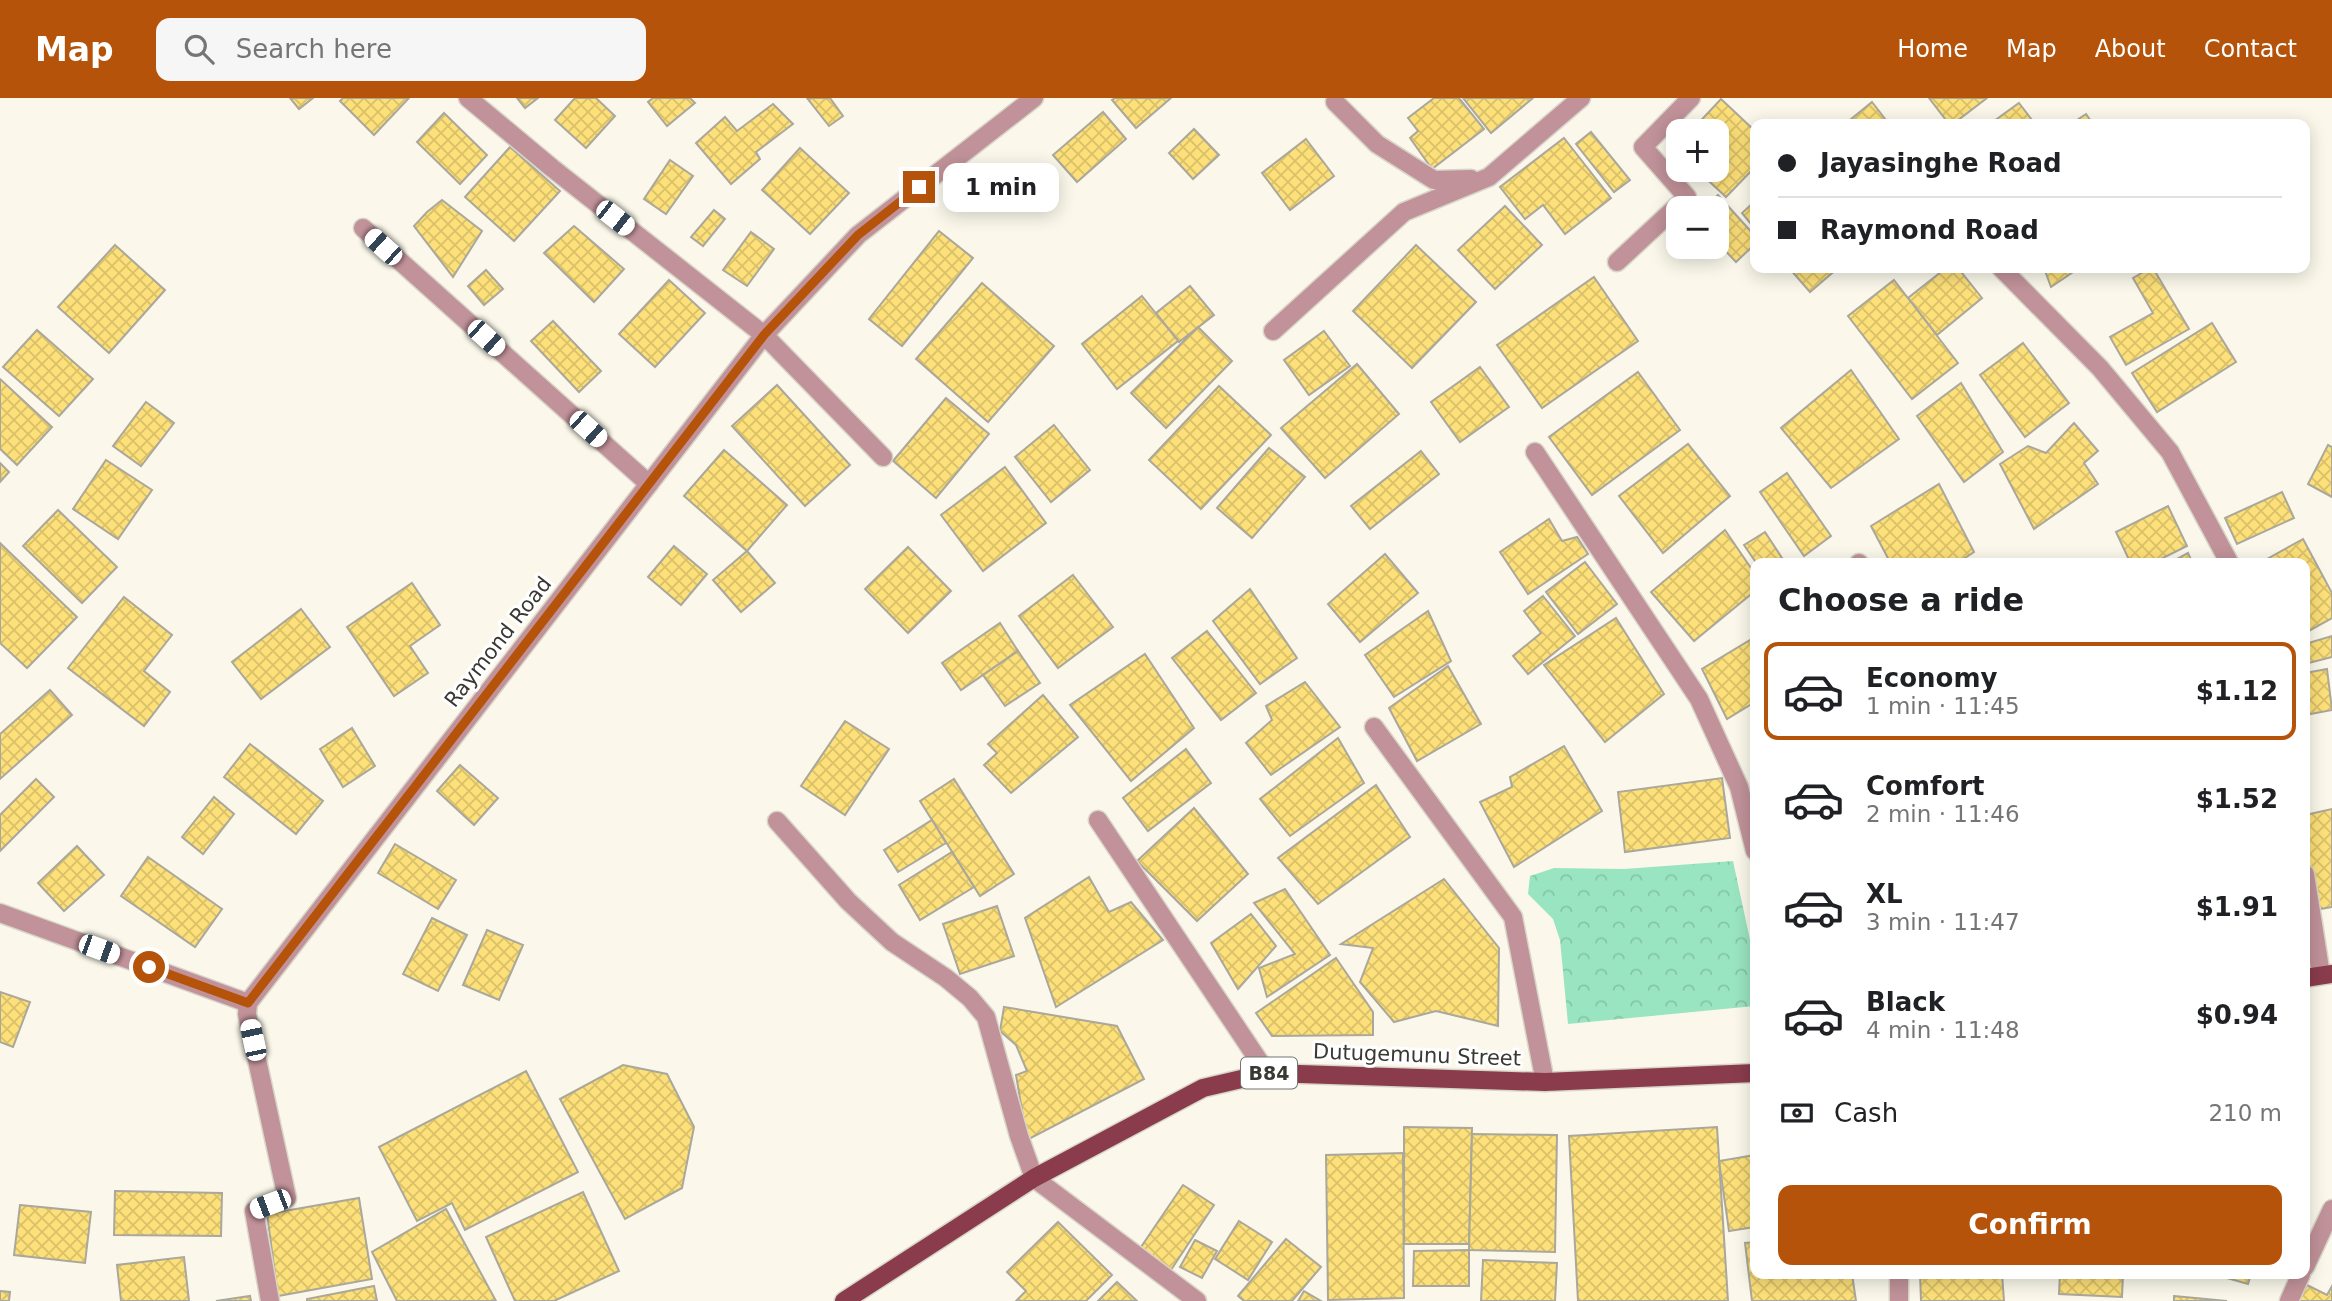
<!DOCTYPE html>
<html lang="en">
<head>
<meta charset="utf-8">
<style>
  :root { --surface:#fff; --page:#f6f6f6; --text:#202124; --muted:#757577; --line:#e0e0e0; --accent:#b45309 }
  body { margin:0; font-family:"DejaVu Sans",sans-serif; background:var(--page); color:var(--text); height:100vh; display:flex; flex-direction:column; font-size:26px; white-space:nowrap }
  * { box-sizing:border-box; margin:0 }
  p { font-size:23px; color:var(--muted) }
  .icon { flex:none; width:38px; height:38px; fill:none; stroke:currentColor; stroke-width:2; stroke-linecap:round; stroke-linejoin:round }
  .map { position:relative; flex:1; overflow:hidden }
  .sheet { position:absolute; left:1750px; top:460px; width:560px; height:721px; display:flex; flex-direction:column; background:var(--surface); border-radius:14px; box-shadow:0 4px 18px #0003 }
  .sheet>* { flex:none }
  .top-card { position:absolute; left:1750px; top:21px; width:560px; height:154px; border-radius:14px; box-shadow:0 4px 18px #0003; display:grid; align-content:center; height:154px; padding:0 28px; background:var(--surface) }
  .fabs { position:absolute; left:1666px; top:21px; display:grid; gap:14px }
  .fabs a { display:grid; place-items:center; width:63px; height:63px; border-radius:14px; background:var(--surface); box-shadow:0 4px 18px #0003; font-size:35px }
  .end { position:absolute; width:32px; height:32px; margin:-16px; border:9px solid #b45309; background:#fff; box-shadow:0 0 0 4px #fff }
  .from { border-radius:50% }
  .bubble { position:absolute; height:49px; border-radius:14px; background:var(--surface); box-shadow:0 4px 18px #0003; font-size:23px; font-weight:700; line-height:49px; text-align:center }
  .car { position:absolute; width:21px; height:42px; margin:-21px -10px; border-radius:9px; box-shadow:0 0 5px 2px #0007; background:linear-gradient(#fff 24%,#345 0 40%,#fff 0 76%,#345 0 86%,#fff 0) }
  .top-card b { display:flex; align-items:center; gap:24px; height:66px; font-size:26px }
  .top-card b+b { border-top:2px solid var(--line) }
  .top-card i { width:18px; height:18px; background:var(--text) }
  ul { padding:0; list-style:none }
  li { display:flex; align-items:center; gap:21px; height:98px; margin:0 14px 10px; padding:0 14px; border:4px solid transparent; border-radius:14px }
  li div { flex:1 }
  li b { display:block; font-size:26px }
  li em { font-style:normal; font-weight:700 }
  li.selected { border-color:var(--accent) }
  li>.icon { width:63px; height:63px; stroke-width:1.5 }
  h2 { padding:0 28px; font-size:32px; line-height:84px }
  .pay { display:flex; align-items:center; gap:18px; height:77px; padding:0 28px; font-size:26px }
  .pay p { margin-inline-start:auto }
  .button { display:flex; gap:14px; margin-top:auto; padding:14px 28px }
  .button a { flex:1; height:80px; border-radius:14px; background:var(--accent); color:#fff; font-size:28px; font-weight:700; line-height:80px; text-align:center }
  header { display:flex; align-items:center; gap:42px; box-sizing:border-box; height:98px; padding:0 35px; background:var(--accent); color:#fff }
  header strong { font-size:33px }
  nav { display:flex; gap:38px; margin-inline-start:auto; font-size:24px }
  .search { width:490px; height:63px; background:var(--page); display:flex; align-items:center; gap:18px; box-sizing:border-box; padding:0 24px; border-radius:14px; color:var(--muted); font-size:26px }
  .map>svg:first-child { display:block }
  .forest { fill:url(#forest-crowns) }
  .building { fill:url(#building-cross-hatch); stroke:#aaa79b; stroke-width:2 }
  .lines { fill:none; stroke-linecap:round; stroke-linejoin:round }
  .minor-casing { stroke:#d8d5ca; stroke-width:21 }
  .major-casing { stroke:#d8d5ca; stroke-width:21 }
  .minor { stroke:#c19299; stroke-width:18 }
  .major { stroke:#8a3c4d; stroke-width:18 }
  .route { stroke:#b45309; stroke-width:9 }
  .labels { text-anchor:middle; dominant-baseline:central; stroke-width:6; stroke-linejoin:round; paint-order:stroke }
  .shield { fill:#fff; stroke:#747470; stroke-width:2 }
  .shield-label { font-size:19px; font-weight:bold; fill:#393833 }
  .street-label { font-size:21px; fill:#393833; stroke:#fff }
</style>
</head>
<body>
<header>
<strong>Map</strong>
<div class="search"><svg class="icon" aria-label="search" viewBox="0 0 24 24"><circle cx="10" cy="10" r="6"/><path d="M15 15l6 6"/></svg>Search here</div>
<nav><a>Home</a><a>Map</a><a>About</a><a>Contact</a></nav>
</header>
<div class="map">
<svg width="2332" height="1203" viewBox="0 0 2332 1203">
  <defs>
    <pattern id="forest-crowns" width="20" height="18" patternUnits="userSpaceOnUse" patternTransform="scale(1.75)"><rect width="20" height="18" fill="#9ae5c1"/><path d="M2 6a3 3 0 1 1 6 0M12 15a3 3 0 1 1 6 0" fill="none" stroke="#85c5a6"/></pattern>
    <pattern id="building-cross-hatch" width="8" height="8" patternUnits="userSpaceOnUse" patternTransform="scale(1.75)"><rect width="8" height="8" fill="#fde079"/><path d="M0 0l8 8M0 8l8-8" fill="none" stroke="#dac169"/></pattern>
  </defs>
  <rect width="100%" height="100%" fill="#fbf8eb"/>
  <polygon class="forest" points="1733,763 1755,865 1755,908 1568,926 1560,842 1553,821 1528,796 1530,778 1554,770 1624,771"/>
  <g class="building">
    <polygon points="290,0 313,0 299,11"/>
    <polygon points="343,0 409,0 374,37 340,3"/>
    <polygon points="517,0 538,0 525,10"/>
    <polygon points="575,0 596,0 615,18 586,50 555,22"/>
    <polygon points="653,0 690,0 695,5 667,28 648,4"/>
    <polygon points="807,0 830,0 843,18 829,28"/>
    <polygon points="1115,0 1171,0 1136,30 1112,2"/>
    <polygon points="1434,0 1459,0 1484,31 1432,71 1410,40 1418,33 1408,20"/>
    <polygon points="1463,0 1533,0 1491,35"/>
    <polygon points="1929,0 1987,0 1953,26 1949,26"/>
    <polygon points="1721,1 1755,33 1755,69 1726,99 1697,72 1717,72 1717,33 1691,33"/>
    <polygon points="1872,4 1889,26 1845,26"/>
    <polygon points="2019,5 2035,26 1990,26"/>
    <polygon points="773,6 793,26 756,54 760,61 731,86 696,45 725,19 737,33"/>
    <polygon points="1103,14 1126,41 1077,84 1053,57"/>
    <polygon points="444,15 487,57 460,86 417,44"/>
    <polygon points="2086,16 2093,26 2071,26"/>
    <polygon points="1194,31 1219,57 1193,81 1169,55"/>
    <polygon points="1591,34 1630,82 1614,94 1576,46"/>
    <polygon points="1564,40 1611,100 1565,136 1543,107 1525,121 1500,89"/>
    <polygon points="1306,41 1334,78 1290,112 1262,75"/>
    <polygon points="510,49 560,93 514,143 465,99"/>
    <polygon points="800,50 849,95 810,136 762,92"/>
    <polygon points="670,62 693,78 666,116 644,101"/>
    <polygon points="1718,97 1755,138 1755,146 1736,164 1717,144 1717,110 1704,110"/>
    <polygon points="442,102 482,133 453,179 414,128 427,114"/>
    <polygon points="1755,103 1755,131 1742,115"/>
    <polygon points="1505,108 1542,147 1495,191 1458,152"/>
    <polygon points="714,112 725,121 703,148 691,139"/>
    <polygon points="574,128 624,171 594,204 544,155"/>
    <polygon points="939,133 973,160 902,248 869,221"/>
    <polygon points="751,134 774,151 747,188 723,172"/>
    <polygon points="115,147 165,192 109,255 58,209"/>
    <polygon points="1416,147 1476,204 1412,270 1353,213"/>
    <polygon points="1789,170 1838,170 1810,194"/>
    <polygon points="1946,170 1958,170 1982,200 1937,237 1908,200"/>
    <polygon points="2044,170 2079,170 2051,189"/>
    <polygon points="2150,170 2153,170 2189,231 2126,267 2110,239 2153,215 2133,180"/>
    <polygon points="486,172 503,191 484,207 468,188"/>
    <polygon points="1594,179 1638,243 1542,310 1497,247"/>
    <polygon points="669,182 705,215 655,269 619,236"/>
    <polygon points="1894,182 1958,265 1912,301 1848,218"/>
    <polygon points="982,185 1054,248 988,324 916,261"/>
    <polygon points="1190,188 1214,217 1179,244 1156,215"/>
    <polygon points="1142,198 1178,243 1117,291 1082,246"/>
    <polygon points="553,223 601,273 579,294 531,243"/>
    <polygon points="2212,225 2236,264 2157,314 2132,275"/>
    <polygon points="1198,229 1232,263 1166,330 1131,295"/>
    <polygon points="37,232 93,281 59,318 3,269"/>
    <polygon points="1324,233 1350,268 1309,297 1284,262"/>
    <polygon points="2023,245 2069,305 2025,339 1980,277"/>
    <polygon points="1357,266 1399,316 1325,380 1281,330"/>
    <polygon points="1480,269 1509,309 1460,344 1431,304"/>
    <polygon points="1851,272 1899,341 1831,390 1781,330"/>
    <polygon points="1638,274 1680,332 1592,397 1549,339"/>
    <polygon points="0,281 52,329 17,367 0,351"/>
    <polygon points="1961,285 2003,354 1964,384 1917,318"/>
    <polygon points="777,287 850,367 805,408 732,328"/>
    <polygon points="1219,288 1271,337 1201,411 1149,362"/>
    <polygon points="946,300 989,336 936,400 893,363"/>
    <polygon points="146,304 174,325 141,368 113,348"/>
    <polygon points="2074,325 2098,353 2084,365 2098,386 2034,431 2000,366 2028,348 2046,355"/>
    <polygon points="1054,327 1090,372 1051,404 1015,359"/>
    <polygon points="1688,346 1730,398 1663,455 1619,398"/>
    <polygon points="2328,347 2332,349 2332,399 2308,386"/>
    <polygon points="1269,350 1305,379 1252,440 1217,410"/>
    <polygon points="724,352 787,407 747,453 684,398"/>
    <polygon points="1421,353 1439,376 1370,431 1351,408"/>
    <polygon points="106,362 152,392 118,441 73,411"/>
    <polygon points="0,365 9,374 0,384"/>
    <polygon points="1005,369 1046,425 983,473 941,417"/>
    <polygon points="1787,375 1831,438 1804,458 1760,394"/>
    <polygon points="1939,386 1974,454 1956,466 1891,466 1871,428"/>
    <polygon points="2282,394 2294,420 2237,446 2225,420"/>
    <polygon points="2168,408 2187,448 2151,466 2131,466 2116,434"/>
    <polygon points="58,412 117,469 82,505 23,448"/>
    <polygon points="1549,421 1562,443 1577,439 1588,456 1528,496 1500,454"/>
    <polygon points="1725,432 1755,476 1755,493 1694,543 1651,494"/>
    <polygon points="1765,434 1786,466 1757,466 1744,447"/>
    <polygon points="2303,441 2332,495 2332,520 2305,535 2305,466 2258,466"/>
    <polygon points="0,445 77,519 27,570 0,545"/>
    <polygon points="674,448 707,476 681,507 648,479"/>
    <polygon points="908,449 951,493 908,535 865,491"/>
    <polygon points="747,453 775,485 741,514 713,482"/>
    <polygon points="2188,455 2193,466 2168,466"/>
    <polygon points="1385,456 1418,495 1360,544 1328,506"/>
    <polygon points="1585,464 1617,506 1578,536 1546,494"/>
    <polygon points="1073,477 1113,529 1058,570 1019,518"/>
    <polygon points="412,485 440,527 410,548 428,575 394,598 347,529"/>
    <polygon points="1250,491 1297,560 1260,586 1213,523"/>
    <polygon points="1543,498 1575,538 1528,576 1513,558 1541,535 1524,513"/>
    <polygon points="124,499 172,537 144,573 170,594 144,628 68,570"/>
    <polygon points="301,511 330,549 261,601 232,564"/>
    <polygon points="1428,513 1451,563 1394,599 1365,557"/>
    <polygon points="1616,520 1664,596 1605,644 1544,567"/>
    <polygon points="1000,525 1018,553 961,592 942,565"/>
    <polygon points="1207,533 1256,595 1221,622 1172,560"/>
    <polygon points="2332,538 2332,559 2305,566 2305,546"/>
    <polygon points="1755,539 1755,604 1727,621 1702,571"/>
    <polygon points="1018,553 1040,585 1005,608 983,577"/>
    <polygon points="1145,556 1194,630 1131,683 1070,607"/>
    <polygon points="1448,568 1481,626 1417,663 1389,610"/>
    <polygon points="2327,571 2332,612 2305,617 2305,575"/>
    <polygon points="1305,584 1340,629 1271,677 1246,645 1272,622 1266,608"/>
    <polygon points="50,592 72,617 0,681 0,636"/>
    <polygon points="1043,597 1078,639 1011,695 984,667 997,655 988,646"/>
    <polygon points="845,623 889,651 845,717 801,688"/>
    <polygon points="352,630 375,668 343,689 320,651"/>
    <polygon points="1338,640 1364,685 1290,738 1260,701"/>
    <polygon points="250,646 323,703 296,736 224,679"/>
    <polygon points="1564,648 1602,713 1514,769 1480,704 1512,689 1510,679"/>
    <polygon points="1186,651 1211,685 1148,733 1123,700"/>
    <polygon points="460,667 498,700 474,727 437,693"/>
    <polygon points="1722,680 1730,740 1625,754 1618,694"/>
    <polygon points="36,681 54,699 0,753 0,717"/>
    <polygon points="954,681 1014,776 980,798 920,703"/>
    <polygon points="1376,687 1410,739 1318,806 1278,760"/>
    <polygon points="214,699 234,716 203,756 182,739"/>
    <polygon points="1194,710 1248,776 1197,823 1137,763"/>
    <polygon points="2332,711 2332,809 2309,813 2305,794 2305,717"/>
    <polygon points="932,722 946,745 898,774 884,752"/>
    <polygon points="395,746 456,782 438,811 378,775"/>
    <polygon points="77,748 104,777 64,813 38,785"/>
    <polygon points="952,754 974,789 920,822 899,787"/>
    <polygon points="148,759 222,811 195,849 121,798"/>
    <polygon points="1089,779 1109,814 1131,804 1163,842 1056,909 1025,820"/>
    <polygon points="1444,781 1499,850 1498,928 1436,913 1394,924 1360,884 1373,850 1341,846"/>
    <polygon points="1285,791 1330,857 1267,899 1259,870 1295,856 1254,805"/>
    <polygon points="997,808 1014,858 960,876 943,826"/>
    <polygon points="1251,816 1276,848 1238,891 1211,845"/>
    <polygon points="432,820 467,837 438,893 403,876"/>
    <polygon points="487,832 523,847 499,902 463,887"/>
    <polygon points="1336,860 1373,914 1373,937 1272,938 1256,915"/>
    <polygon points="0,894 30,904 13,949 0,944"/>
    <polygon points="1004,909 1117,928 1144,981 1027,1042 1016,977 1027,973 1016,947 1000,933"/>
    <polygon points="623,967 667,976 694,1029 682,1090 625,1121 560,1001"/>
    <polygon points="526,973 578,1074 465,1132 452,1105 417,1123 379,1049"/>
    <polygon points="1404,1029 1472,1030 1469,1146 1404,1146"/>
    <polygon points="1717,1029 1728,1203 1578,1203 1569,1038"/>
    <polygon points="1472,1036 1557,1037 1555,1154 1469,1152"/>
    <polygon points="1403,1055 1404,1200 1328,1202 1326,1057"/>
    <polygon points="1755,1057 1755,1129 1729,1133 1719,1063"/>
    <polygon points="1183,1087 1214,1107 1171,1172 1139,1152"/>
    <polygon points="115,1093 222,1095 221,1138 114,1137"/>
    <polygon points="583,1094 619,1173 554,1203 515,1203 486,1139"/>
    <polygon points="359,1100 372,1181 278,1198 267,1116"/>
    <polygon points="20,1107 91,1114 85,1165 14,1157"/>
    <polygon points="446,1111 496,1203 397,1203 372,1154"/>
    <polygon points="1239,1123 1272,1144 1248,1182 1215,1161"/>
    <polygon points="1058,1124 1112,1177 1086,1203 1016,1203 1026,1193 1007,1174"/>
    <polygon points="1286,1141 1321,1169 1292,1203 1244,1203 1238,1198"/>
    <polygon points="1195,1142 1217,1153 1202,1180 1180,1169"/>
    <polygon points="1755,1144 1755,1176 1852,1176 1856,1203 1752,1203 1745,1145"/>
    <polygon points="1469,1152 1469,1188 1413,1188 1414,1153"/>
    <polygon points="184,1159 189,1203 121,1203 117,1167"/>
    <polygon points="1483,1162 1557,1165 1555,1203 1481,1203"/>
    <polygon points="1920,1176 2002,1176 2004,1203 1921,1203"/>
    <polygon points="2060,1176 2123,1176 2122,1199 2059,1196"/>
    <polygon points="2213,1176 2251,1176 2248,1186"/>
    <polygon points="1117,1184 1137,1203 1098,1203"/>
    <polygon points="2307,1187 2327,1197 2332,1188 2332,1203 2299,1203"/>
    <polygon points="374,1188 377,1203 307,1203 307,1201"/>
    <polygon points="0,1193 10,1194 9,1203 0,1203"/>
    <polygon points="1304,1193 1321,1203 1298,1203"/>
    <polygon points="250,1198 251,1203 216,1203"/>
    <polygon points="2174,1198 2227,1203 2174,1203"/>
  </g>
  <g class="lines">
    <defs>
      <g id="minor">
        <polyline points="468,0 552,70 764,237 883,359"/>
        <polyline points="1335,4 1377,46 1434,82 1471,81"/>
        <polyline points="363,130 649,386"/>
        <polyline points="1617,164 1687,99 1643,49 1691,0"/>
        <polyline points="2001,170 2100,270 2170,354 2230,466"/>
        <polyline points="1273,233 1404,114 1489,79 1581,0"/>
        <polyline points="1535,354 1699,601 1739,689 1755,753"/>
        <polyline points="1859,465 1859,466"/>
        <polyline points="1374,629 1513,819 1545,984"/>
        <polyline points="1098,722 1267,975"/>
        <polyline points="777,723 848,803 892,844 946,880 970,900 986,919 1019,1038 1034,1080 1197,1203"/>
        <polyline points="2305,776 2321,877"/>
        <polyline points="0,815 248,905"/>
        <polyline points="2305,1169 2332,1111"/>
        <polyline points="1899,1176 1899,1203"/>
        <polyline points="270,1203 254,1113 287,1100 247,916 248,905 764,237 858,137 1034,0"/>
        <polyline points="2289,1203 2301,1176"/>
      </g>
      <g id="major">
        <polyline points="2305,880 2332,876"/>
        <polyline points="844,1203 1034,1080 1203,990 1267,975 1545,984 1755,975"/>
      </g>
    </defs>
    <use href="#minor" class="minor-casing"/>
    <use href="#major" class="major-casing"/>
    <use href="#minor" class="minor"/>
    <use href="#major" class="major"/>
  </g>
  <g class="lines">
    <polyline class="route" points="149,869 248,905 764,237 858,137 919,89"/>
  </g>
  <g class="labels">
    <rect class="shield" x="1241" y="959.5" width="56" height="31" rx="5"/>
    <g class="shield-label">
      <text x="1269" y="975">B84</text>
    </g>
    <g class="street-label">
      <text transform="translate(498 544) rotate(-52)">Raymond Road</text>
      <text transform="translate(1417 957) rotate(2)">Dutugemunu Street</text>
    </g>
  </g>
</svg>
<div class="fabs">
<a>+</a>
<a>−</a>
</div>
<i class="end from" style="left:149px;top:869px"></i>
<i class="end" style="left:919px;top:89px"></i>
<div class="bubble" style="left:943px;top:65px;width:116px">1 min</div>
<i class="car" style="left:615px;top:120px;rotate:128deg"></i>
<i class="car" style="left:383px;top:149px;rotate:312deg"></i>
<i class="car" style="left:486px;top:240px;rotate:132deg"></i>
<i class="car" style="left:588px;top:331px;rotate:132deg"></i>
<i class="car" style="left:99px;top:851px;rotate:110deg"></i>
<i class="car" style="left:253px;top:942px;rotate:348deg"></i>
<i class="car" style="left:270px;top:1106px;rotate:249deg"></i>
<div class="top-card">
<b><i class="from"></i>Jayasinghe Road</b>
<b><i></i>Raymond Road</b>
</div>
<section class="sheet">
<h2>Choose a ride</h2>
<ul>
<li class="selected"><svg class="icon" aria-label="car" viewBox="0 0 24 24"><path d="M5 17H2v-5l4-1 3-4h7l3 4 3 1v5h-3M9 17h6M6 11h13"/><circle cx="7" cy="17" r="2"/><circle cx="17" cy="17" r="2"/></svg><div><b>Economy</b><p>1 min · 11:45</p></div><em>$1.12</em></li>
<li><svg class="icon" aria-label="car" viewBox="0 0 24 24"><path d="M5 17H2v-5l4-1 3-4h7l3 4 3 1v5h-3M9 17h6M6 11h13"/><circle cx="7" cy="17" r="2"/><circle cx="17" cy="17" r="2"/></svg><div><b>Comfort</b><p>2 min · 11:46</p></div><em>$1.52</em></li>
<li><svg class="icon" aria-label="car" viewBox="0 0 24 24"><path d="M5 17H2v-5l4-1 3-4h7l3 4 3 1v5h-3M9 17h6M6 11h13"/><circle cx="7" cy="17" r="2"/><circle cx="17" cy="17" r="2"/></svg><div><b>XL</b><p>3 min · 11:47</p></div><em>$1.91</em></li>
<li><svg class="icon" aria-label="car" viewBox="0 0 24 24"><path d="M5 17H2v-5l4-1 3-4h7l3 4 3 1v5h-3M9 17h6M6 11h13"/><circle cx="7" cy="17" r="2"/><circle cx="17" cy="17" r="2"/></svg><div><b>Black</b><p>4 min · 11:48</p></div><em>$0.94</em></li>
</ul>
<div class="pay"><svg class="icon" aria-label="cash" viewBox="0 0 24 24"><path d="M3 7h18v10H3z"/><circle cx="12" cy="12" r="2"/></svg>Cash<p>210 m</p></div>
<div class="button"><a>Confirm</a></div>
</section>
</div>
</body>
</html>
